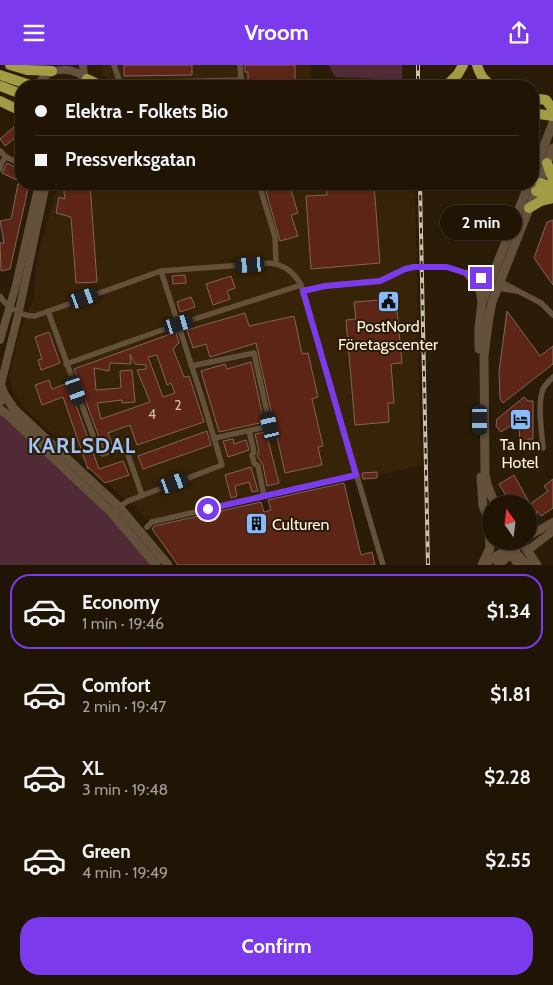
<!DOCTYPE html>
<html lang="en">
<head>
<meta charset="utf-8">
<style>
  :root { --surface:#201505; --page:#2d2213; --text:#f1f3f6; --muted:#a29f9a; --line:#3d3427; --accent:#7c3aed }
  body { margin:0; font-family:Cabin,sans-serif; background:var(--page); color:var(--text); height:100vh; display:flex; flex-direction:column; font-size:19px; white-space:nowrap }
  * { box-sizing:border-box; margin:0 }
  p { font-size:16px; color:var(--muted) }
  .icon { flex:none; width:28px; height:28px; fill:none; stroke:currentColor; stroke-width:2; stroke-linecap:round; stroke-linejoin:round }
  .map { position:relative; height:500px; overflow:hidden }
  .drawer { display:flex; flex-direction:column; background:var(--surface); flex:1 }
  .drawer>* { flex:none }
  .hud { position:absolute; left:15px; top:15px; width:524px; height:110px; border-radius:20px; box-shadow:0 1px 4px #0004,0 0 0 1px var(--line); display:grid; align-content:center; height:110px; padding:0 20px; background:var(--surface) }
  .needle { width:32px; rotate:346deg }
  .tools { position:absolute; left:482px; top:430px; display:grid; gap:10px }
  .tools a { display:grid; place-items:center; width:55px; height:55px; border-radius:50%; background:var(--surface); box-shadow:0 1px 4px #0004,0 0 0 1px var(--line); font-size:25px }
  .end { position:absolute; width:22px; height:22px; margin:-11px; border:6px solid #7c3aed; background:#fff; box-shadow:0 0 0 2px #fff }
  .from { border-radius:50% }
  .bubble { position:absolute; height:35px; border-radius:18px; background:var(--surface); box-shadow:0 1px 4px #0004,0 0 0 1px var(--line); font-size:16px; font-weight:700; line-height:35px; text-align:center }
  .car { position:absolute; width:15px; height:30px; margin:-15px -8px; border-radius:6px; box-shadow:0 0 4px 1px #0007; background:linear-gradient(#222 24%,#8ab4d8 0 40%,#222 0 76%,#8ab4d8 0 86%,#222 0) }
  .hud b { display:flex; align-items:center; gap:18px; height:48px; font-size:19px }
  .hud b+b { border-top:1px solid var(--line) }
  .hud i { width:12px; height:12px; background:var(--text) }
  ul { padding:9px 0 0; list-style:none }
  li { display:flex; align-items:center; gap:15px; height:75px; margin:0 10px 8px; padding:0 10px; border:2px solid transparent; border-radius:20px }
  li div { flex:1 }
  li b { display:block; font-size:19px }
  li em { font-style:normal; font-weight:700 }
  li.active { border-color:var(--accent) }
  li>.icon { width:45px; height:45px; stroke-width:1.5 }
  .primary-button { display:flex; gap:10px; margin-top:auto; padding:10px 20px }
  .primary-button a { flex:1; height:58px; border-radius:20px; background:var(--accent); color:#fff; font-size:20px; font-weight:700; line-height:58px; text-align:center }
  header { display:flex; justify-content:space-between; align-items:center; height:65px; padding:0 20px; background:var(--accent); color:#fff; font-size:22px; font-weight:700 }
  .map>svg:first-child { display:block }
  .built { fill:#372307 }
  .green { fill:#502b36 }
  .building { fill:#5d2516; stroke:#82645c; fill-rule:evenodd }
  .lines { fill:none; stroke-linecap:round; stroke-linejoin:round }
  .minor { stroke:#64513c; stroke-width:5.5 }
  .tertiary { stroke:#64513c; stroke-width:8 }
  .secondary { stroke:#64513c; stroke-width:9 }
  .motorway { stroke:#a29d45; stroke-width:10 }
  .rail-casing { stroke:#cbc0b1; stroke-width:4 }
  .rail { stroke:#2b1c07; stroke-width:2; stroke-dasharray:5.5; stroke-linecap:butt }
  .route { stroke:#7c3aed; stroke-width:6 }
  .labels { text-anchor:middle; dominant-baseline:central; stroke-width:4; stroke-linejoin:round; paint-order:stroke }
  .number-label { font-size:14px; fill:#d5bfb1 }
  .poi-label { font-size:16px; fill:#fdf2e5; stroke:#2b1c07 }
  .district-label { font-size:21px; font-weight:bold; letter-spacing:1px; fill:#9fc3f4; stroke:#2b1c07 }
</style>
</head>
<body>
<header><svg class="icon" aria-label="menu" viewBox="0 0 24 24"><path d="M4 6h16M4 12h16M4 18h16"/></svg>Vroom<svg class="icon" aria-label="share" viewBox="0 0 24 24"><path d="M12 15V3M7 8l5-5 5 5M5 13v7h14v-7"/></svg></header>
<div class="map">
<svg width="553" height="500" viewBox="0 0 553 500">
  <rect width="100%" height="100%" fill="#2b1c07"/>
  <g class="built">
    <polygon points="103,0 310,0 311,17 307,21 131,21 112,17 102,10"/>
    <polygon points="58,119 415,119 421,401 149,456 25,344 15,330 10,318 9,310 21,262 34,233 36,198"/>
  </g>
  <g class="green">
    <polygon points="329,0 402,0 402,15 335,12"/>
    <polygon points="0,349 10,356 96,437 124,466 150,500 0,500"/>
  </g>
  <g class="building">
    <polygon points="124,0 192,0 192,10 124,11"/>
    <polygon points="245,0 295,0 295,16 248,17 248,7 245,7"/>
    <polygon points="21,56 21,68 5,81 0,74"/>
    <polygon points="7,98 21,105 21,117 2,108"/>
    <polygon points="18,119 29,119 10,204 1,206 0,178 4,178 0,156 11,154"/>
    <polygon points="68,119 90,119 97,217 76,218 71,152 56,148 59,132 65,134 63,120"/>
    <polygon points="264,119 289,119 298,148 291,150 298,171 280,176"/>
    <polygon points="326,119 374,119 380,198 311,204 306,131 327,130"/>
    <polygon points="482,119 497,119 496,124"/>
    <polygon points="553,155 553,220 534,193 547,157"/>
    <polygon points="185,210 186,218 173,219 172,211"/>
    <polygon points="231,211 235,223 227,226 230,234 213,240 206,219"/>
    <polygon points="191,232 195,242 180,247 177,237"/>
    <polygon points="396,234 402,298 391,299 394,338 388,338 389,357 355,360 346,255 356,254 354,237"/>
    <polygon points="507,246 540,291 553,281 553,299 503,338 500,334 499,307"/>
    <polygon points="245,248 249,261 294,251 302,289 308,288 318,332 312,334 323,381 318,382 322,400 285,408 256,278 210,292 206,279 193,283 187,265"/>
    <polygon points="49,267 60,298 41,305 38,295 42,294 35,272"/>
    <path d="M 176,267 L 179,278 L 173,284 L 184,312 L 189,311 L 204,357 L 137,380 L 130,360 L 108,368 L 112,379 L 103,383 L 74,304 ZM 130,289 L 135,299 L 146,300 L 146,304 L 137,305 L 150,337 L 101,354 L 97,338 L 122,335 L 122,338 L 135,337 L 132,305 L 120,306 L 121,323 L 96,325 L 94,303 L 109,306 L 110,298 L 131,299 ZM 157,290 L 167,320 L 171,318 L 175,328 L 163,332 L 148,292 Z"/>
    <polygon points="251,297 264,357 219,367 201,306 225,299 227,304"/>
    <polygon points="49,315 52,324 68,318 99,404 123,396 129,410 105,418 89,403 88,404 63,332 42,340 35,320"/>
    <polygon points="524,332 528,336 533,336 533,374 528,374 528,378 520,378 519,362 513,359 501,367 496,361 497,354"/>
    <polygon points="207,366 211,380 143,404 138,391"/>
    <polygon points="266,367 279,418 267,421 263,400 257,391 259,386 255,369"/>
    <polygon points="233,374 234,379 246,375 249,385 228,392 223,376"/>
    <polygon points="251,402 258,426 252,427 249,417 235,421 237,431 231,433 225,410"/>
    <polygon points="377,407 377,413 363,414 362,408"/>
    <polygon points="514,410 530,439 511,439 499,419"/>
    <polygon points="553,414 553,443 541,451 537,446 535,455 529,459 529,440 548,426 544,421"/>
    <polygon points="344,418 361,490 372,487 375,500 178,500 152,464 154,461 261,437 264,447 271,445 268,435"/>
  </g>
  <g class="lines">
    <g class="minor">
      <polyline points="114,0 119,15 122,18 241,15 240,0"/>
      <polyline points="0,86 6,92 21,99"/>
      <polyline points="0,104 2,97 6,92"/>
      <polyline points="259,119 275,172 276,198"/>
      <polyline points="501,217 541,238 553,250"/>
      <polyline points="498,223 517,226"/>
      <polyline points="303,226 325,221 380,216 405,204 414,202 447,202 484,214"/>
      <path d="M 0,231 C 5,241 23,252 35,251 L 161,206 L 268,198 C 283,199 294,207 301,220 L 383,500"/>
      <polyline points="48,246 99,387 103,389 122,382 126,384 142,430"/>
      <polyline points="66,299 179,259 301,220"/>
      <polyline points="191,301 254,288 270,361 215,373"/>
      <polyline points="249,366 254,387 252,390 254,398 258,401 264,431"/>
      <path d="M 543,383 C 542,368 537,339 543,324 C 545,320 549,316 553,312"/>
      <polyline points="116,444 128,436 222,400 203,336 161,206"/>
      <polyline points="147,462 152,457 357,410"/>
    </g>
    <g class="tertiary">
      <polyline points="83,0 84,11"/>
      <path d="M 37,21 C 49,0 76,0 89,18"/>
      <polyline points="0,275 16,220 39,119"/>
      <polyline points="1,319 19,246 46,119"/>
      <polyline points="529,471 553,457"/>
      <polyline points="527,486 553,466"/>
    </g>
    <g class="secondary">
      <polyline points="532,111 553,58"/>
      <path d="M 468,209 C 477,218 481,224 482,236"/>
      <polyline points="481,213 495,205"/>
      <polyline points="479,284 479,262 482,237 529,119"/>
      <polyline points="0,318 4,329 0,337"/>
      <polyline points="4,329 14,344 119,442 168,500"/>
      <polyline points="0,344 8,350 112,448 156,500"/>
      <polyline points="481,412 483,441 491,460"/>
      <polyline points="495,439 488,422 485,410 484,291 489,252 492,237 553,83"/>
      <polyline points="501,476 519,500"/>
      <polyline points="521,476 537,500"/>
      <polyline points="514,486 527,500"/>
      <polyline points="483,498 490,483 489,469 491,465"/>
      <polyline points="482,500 521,476"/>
      <polyline points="498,500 514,486 519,479"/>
    </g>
    <g class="motorway">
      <polyline points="10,0 27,5 52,6"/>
      <path d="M 477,0 C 480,10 484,16 493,21"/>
      <polyline points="0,10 33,21"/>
      <polyline points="87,14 102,21"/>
      <polyline points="0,21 21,29"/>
      <polyline points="446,21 458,9 463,0"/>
      <polyline points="532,33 546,35 551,42"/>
      <polyline points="0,36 21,46"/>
      <polyline points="532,48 553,51"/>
      <polyline points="547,98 553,115"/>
      <polyline points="540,118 553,122"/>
      <polyline points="536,126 553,132"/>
      <polyline points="529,143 541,136 553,133"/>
    </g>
    <defs>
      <g id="rail">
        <polyline points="418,0 418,21"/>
        <polyline points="420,119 428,500"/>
      </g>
    </defs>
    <use href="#rail" class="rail-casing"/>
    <use href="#rail" class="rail"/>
  </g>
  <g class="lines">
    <polyline class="route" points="208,444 356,410 303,226 325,221 380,216 405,204 414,202 447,202 481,213"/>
  </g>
  <defs>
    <symbol id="civic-square" viewBox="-11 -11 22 22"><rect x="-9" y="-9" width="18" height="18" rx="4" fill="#89bafc" stroke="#2b1c07"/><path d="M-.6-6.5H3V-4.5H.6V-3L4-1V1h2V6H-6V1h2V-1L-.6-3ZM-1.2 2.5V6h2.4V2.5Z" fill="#111"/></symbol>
    <symbol id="hotel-square" viewBox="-11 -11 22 22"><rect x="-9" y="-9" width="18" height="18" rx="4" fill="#89bafc" stroke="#2b1c07"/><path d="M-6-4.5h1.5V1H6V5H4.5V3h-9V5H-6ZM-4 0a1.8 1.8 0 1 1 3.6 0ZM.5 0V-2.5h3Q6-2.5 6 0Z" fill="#111"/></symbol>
    <symbol id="building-square" viewBox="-11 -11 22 22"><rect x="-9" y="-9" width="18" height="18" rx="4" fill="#89bafc" stroke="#2b1c07"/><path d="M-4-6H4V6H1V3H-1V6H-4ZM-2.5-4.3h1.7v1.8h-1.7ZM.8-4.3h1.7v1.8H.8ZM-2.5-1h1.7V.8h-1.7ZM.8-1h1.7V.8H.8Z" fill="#111"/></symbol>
  </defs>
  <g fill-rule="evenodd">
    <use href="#civic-square" x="376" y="224" width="25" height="25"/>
    <use href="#hotel-square" x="508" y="342" width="25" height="25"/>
    <use href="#building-square" x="244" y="446" width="25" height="25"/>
  </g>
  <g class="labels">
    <g class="number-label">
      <text x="178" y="340">2</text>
      <text x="152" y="349">4</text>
    </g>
    <g class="poi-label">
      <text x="388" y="261">PostNord<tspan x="388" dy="18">Företagscenter</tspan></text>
      <text x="520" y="379">Ta Inn<tspan x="520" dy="18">Hotel</tspan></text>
      <text x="272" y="459" text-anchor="start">Culturen</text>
    </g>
    <g class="district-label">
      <text x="82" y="380">KARLSDAL</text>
    </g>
  </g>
</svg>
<div class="tools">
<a><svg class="needle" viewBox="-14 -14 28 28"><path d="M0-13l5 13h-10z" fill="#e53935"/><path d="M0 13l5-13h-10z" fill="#a29f9a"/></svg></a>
</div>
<i class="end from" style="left:208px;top:444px"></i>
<i class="end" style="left:481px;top:213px"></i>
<div class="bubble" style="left:440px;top:140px;width:82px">2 min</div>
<i class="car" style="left:250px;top:200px;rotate:266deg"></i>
<i class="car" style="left:84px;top:233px;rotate:70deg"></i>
<i class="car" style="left:179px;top:259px;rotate:73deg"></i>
<i class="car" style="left:76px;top:325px;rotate:161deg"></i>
<i class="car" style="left:480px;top:355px;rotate:180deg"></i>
<i class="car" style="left:270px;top:361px;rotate:347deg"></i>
<i class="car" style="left:174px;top:418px;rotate:70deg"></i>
<div class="hud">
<b><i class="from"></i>Elektra - Folkets Bio</b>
<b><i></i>Pressverksgatan</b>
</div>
</div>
<section class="drawer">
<ul>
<li class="active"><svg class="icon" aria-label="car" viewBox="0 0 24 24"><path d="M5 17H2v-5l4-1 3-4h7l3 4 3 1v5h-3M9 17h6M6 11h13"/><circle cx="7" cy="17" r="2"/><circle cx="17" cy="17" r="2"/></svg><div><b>Economy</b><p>1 min · 19:46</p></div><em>$1.34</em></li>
<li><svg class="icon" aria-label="car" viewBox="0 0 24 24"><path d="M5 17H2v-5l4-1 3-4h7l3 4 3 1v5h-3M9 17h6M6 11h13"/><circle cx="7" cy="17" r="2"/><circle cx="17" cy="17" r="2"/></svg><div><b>Comfort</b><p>2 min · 19:47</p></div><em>$1.81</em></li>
<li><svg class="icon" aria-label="car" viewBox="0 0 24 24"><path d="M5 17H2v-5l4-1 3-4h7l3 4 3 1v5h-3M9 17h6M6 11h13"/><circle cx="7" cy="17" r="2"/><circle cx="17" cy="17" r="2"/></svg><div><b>XL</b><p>3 min · 19:48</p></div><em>$2.28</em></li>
<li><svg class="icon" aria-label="car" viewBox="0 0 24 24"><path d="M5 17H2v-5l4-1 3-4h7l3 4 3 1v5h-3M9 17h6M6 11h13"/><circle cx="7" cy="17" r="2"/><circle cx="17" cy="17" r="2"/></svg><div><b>Green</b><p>4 min · 19:49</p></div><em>$2.55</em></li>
</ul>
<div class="primary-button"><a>Confirm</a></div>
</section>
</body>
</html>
